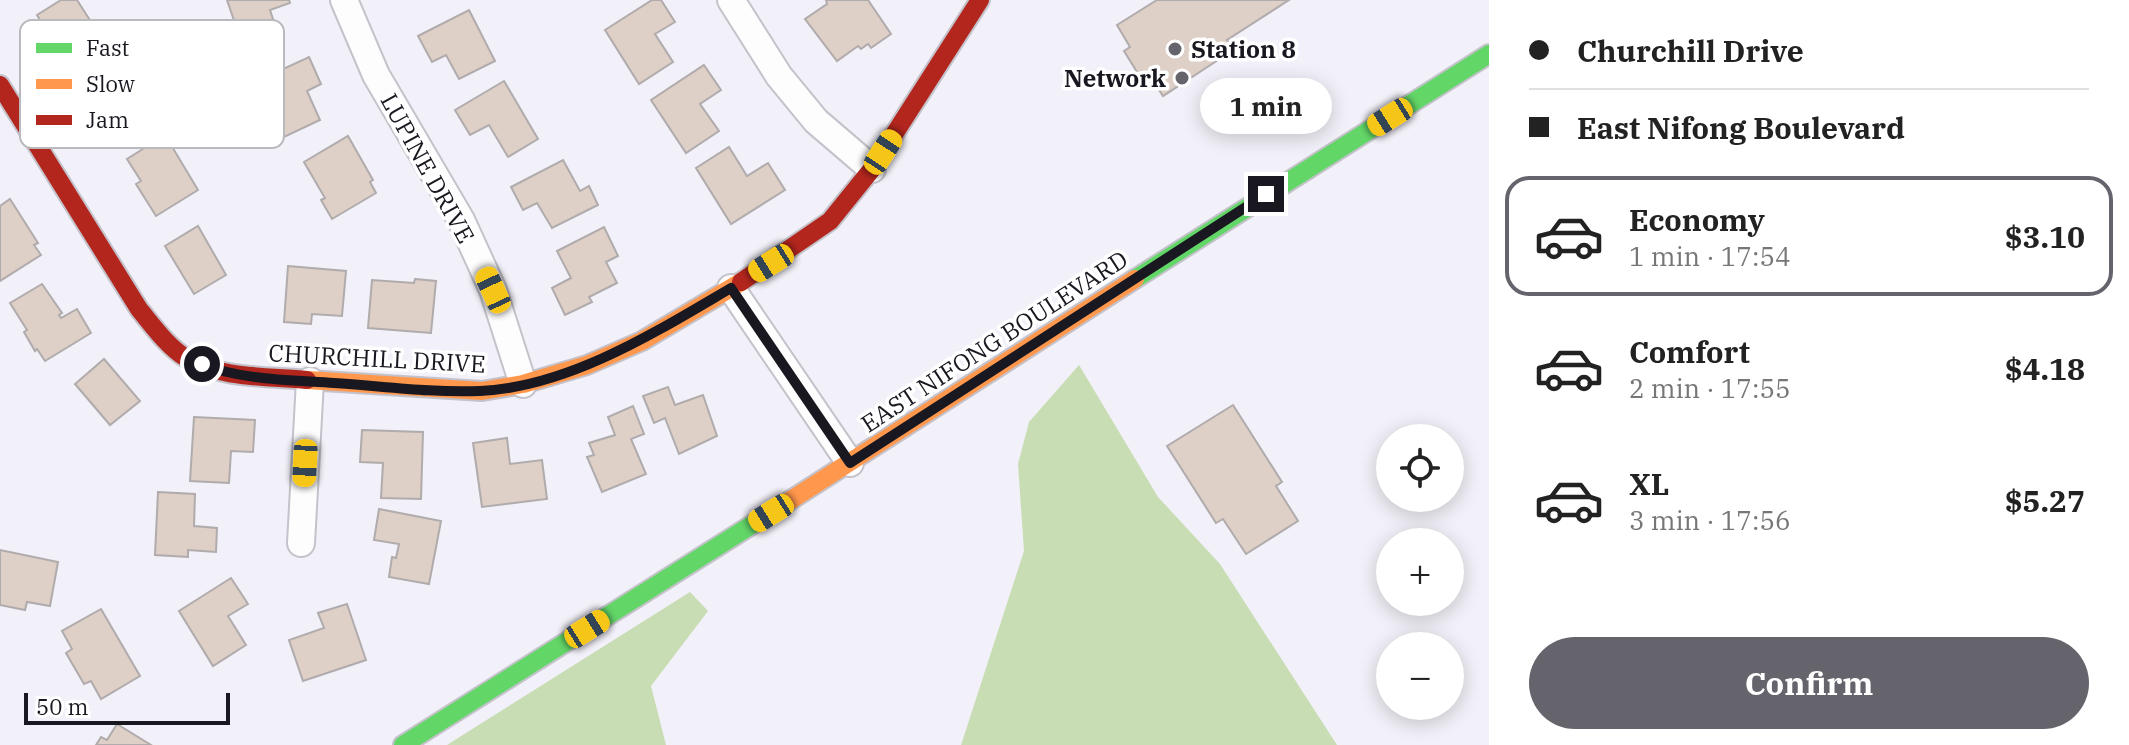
<!DOCTYPE html>
<html lang="en">
<head>
<meta charset="utf-8">
<style>
  :root { --surface:#fff; --page:#f2f2f2; --text:#222; --muted:#767676; --line:#e0e0e0; --accent:#65636b }
  body { margin:0; font-family:"IBM Plex Serif",serif; background:var(--page); color:var(--text); height:100vh; display:flex; flex-direction:column; font-size:30px; white-space:nowrap }
  * { box-sizing:border-box; margin:0 }
  p { font-size:26px; color:var(--muted) }
  .icon { flex:none; width:44px; height:44px; fill:none; stroke:currentColor; stroke-width:2; stroke-linecap:round; stroke-linejoin:round }
  .map { position:relative; flex:1; overflow:hidden }
  .sheet { display:flex; flex-direction:column; background:var(--surface); width:640px }
  .sheet>* { flex:none }
  .hud { display:grid; align-content:center; height:176px; padding:0 40px; background:var(--surface) }
  .fabs { position:absolute; left:1376px; top:424px; display:grid; gap:16px }
  .fabs a { display:grid; place-items:center; width:88px; height:88px; border-radius:50%; background:var(--surface); box-shadow:0 4px 20px #0003; font-size:40px }
  .scale { position:absolute; left:24px; bottom:20px; width:206px; box-sizing:border-box; padding-left:8px; border:4px solid #19171f; border-top:0; font-size:22px; line-height:28px; white-space:nowrap; color:#19171f; -webkit-text-stroke:6px #fff; paint-order:stroke }
  .end { position:absolute; width:36px; height:36px; margin:-18px; border:10px solid #19171f; background:#fff; box-shadow:0 0 0 4px #fff }
  .from { border-radius:50% }
  .bubble { position:absolute; height:56px; border-radius:28px; background:var(--surface); box-shadow:0 4px 20px #0003; font-size:26px; font-weight:800; line-height:56px; text-align:center }
  .car { position:absolute; width:24px; height:48px; margin:-24px -12px; border-radius:10px; box-shadow:0 0 6px 2px #0007; background:linear-gradient(#f5c518 24%,#345 0 40%,#f5c518 0 76%,#345 0 86%,#f5c518 0) }
  .hud b { display:flex; align-items:center; gap:28px; height:76px; font-size:30px }
  .hud b+b { border-top:2px solid var(--line) }
  .hud i { width:20px; height:20px; background:var(--text) }
  ul { padding:0; list-style:none }
  li { display:flex; align-items:center; gap:24px; height:120px; margin:0 16px 12px; padding:0 24px; border:4px solid transparent; border-radius:24px }
  li div { flex:1 }
  li b { display:block; font-size:30px }
  li em { font-style:normal; font-weight:800 }
  li.selected { border-color:var(--accent) }
  li>.icon { width:72px; height:72px; stroke-width:1.5 }
  .button { display:flex; gap:16px; margin-top:auto; padding:16px 40px }
  .button a { flex:1; height:92px; border-radius:48px; background:var(--accent); color:#fff; font-size:32px; font-weight:800; line-height:92px; text-align:center }
  main { display:flex; flex:1; min-height:0 }
  .map>svg:first-child { display:block }
  .forest { fill:#c9ddb5 }
  .building { fill:#decfc7; stroke:#b0abac; stroke-width:2 }
  .lines { fill:none; stroke-linecap:round; stroke-linejoin:round }
  .street-casing { stroke:#c4c2ca; stroke-width:30 }
  .fast-casing { stroke:#c4c2ca; stroke-width:22 }
  .slow-casing { stroke:#c4c2ca; stroke-width:22 }
  .jam-casing { stroke:#c4c2ca; stroke-width:22 }
  .street { stroke:#fdfdfe; stroke-width:26 }
  .fast { stroke:#63d668; stroke-width:18 }
  .slow { stroke:#ff974d; stroke-width:18 }
  .jam { stroke:#b3261e; stroke-width:18 }
  .route { stroke:#19171f; stroke-width:10 }
  .poi-dot { fill:#65636b; stroke:#fff; stroke-width:3 }
  .labels { text-anchor:middle; dominant-baseline:central; stroke-width:7; stroke-linejoin:round; paint-order:stroke }
  .poi-label { font-size:24px; font-weight:bold; fill:#19171f; stroke:#fff; text-anchor:start }
  .street-label { font-size:24px; fill:#19171f; stroke:#fff }
  .key { fill:#fff; stroke:#bab9bc; stroke-width:2 }
  .key-label { font-size:22px; fill:#19171f }
</style>
</head>
<body>
<main>
<div class="map">
<svg width="1489" height="745" viewBox="0 0 1489 745">
  <rect width="100%" height="100%" fill="#f2f0f8"/>
  <g class="forest">
    <polygon points="1079,365 1158,497 1220,564 1337,745 961,745 1024,551 1018,464 1029,422"/>
    <polygon points="690,592 708,611 651,686 666,745 447,745"/>
  </g>
  <g class="building">
    <polygon points="61,0 77,0 102,39 54,70 39,45 54,36 49,28 46,30 37,15"/>
    <polygon points="227,0 289,0 290,3 270,10 282,46 247,58"/>
    <polygon points="652,0 661,0 675,22 655,34 673,62 639,84 605,30"/>
    <polygon points="868,0 891,34 871,48 868,44 861,49 858,46 837,61 805,19 827,4 826,0"/>
    <polygon points="1157,0 1289,0 1227,40 1230,44 1214,54 1218,60 1163,96 1150,76 1142,80 1124,51 1130,47 1117,25"/>
    <polygon points="469,10 495,61 459,79 446,55 432,62 418,36"/>
    <polygon points="309,57 321,84 307,91 320,120 284,137 257,81"/>
    <polygon points="704,65 721,90 700,104 719,131 686,153 651,100"/>
    <polygon points="504,81 538,139 508,157 489,125 470,135 455,110"/>
    <polygon points="165,135 198,190 156,216 136,184 141,181 127,159"/>
    <polygon points="348,136 373,180 370,182 376,193 332,219 321,200 325,198 304,162"/>
    <polygon points="729,147 747,176 768,163 785,190 731,224 696,168"/>
    <polygon points="563,160 580,191 589,186 598,205 552,228 537,203 523,210 511,187"/>
    <polygon points="10,199 38,243 34,245 41,255 0,281 0,206"/>
    <polygon points="198,226 226,275 194,294 165,246"/>
    <polygon points="604,227 618,256 606,262 617,283 589,297 592,302 565,315 552,288 571,278 557,251"/>
    <polygon points="288,266 346,271 342,316 312,314 311,324 284,322"/>
    <polygon points="415,279 436,281 431,333 368,328 372,280 414,283"/>
    <polygon points="42,284 62,313 59,315 61,318 77,309 91,333 45,361 37,349 35,351 24,332 27,330 10,303"/>
    <polygon points="104,359 140,401 110,425 75,384"/>
    <polygon points="668,387 675,405 703,395 717,436 679,454 665,418 654,423 643,396"/>
    <polygon points="1233,405 1282,482 1276,486 1298,521 1246,554 1223,519 1216,523 1167,446"/>
    <polygon points="633,406 644,434 631,439 646,474 602,492 587,457 594,455 589,443 615,435 608,417"/>
    <polygon points="194,417 255,420 253,452 231,451 229,483 190,481"/>
    <polygon points="362,430 423,432 421,499 381,498 383,463 360,462"/>
    <polygon points="507,438 510,464 542,460 547,499 482,507 473,443"/>
    <polygon points="158,492 195,494 194,526 217,528 216,552 188,550 188,557 155,555"/>
    <polygon points="379,509 441,521 429,584 389,577 392,557 396,558 399,544 374,540"/>
    <polygon points="0,550 58,562 50,606 27,602 25,610 0,605"/>
    <polygon points="231,578 248,604 228,616 246,645 213,666 179,611"/>
    <polygon points="347,604 366,660 303,681 289,640 324,628 318,613"/>
    <polygon points="101,609 140,676 101,699 91,681 84,684 66,653 72,649 62,631"/>
    <polygon points="117,724 151,745 96,745 101,737 107,740"/>
  </g>
  <g class="lines">
    <defs>
      <g id="street">
        <polyline points="344,0 376,75 461,220 493,290 523,384"/>
        <polyline points="731,0 779,76 816,121 872,169"/>
        <polyline points="731,288 850,463"/>
        <polyline points="301,543 310,381"/>
      </g>
      <g id="fast">
        <polyline points="1135,279 1489,54"/>
        <polyline points="403,745 769,514"/>
      </g>
      <g id="slow">
        <polyline points="307,380 482,391 523,384 587,365 642,341 741,282"/>
        <polyline points="769,514 1135,279"/>
      </g>
      <g id="jam">
        <path d="M 0,85 L 139,309 C 153,326 167,346 186,358 C 220,379 269,376 307,380"/>
        <polyline points="741,282 830,221 872,169 980,0"/>
      </g>
    </defs>
    <use href="#street" class="street-casing"/>
    <use href="#fast" class="fast-casing"/>
    <use href="#slow" class="slow-casing"/>
    <use href="#jam" class="jam-casing"/>
    <use href="#street" class="street"/>
    <use href="#fast" class="fast"/>
    <use href="#slow" class="slow"/>
    <use href="#jam" class="jam"/>
  </g>
  <g class="lines">
    <path class="route" d="M 202,364 C 239,380 293,380 334,383 C 382,386 431,393 480,391 C 569,387 656,332 731,288 L 850,463 L 1266,194"/>
  </g>
  <g class="poi-dot">
    <circle cx="1175" cy="49" r="8"/>
    <circle cx="1182" cy="78" r="8"/>
  </g>
  <g class="labels">
    <g class="poi-label">
      <text x="1191" y="49">Station 8</text>
      <text x="1166" y="78" text-anchor="end">Network</text>
    </g>
    <g class="street-label">
      <text transform="translate(428 168) rotate(61)">LUPINE DRIVE</text>
      <text transform="translate(994 341) rotate(-33)">EAST NIFONG BOULEVARD</text>
      <text transform="translate(377 358) rotate(3)">CHURCHILL DRIVE</text>
    </g>
  </g>
  <rect x="20" y="20" width="264" height="128" rx="12" class="key"/>
  <rect x="36" y="43" width="36" height="10" fill="#63d668"/>
  <rect x="36" y="79" width="36" height="10" fill="#ff974d"/>
  <rect x="36" y="115" width="36" height="10" fill="#b3261e"/>
  <g class="key-label">
    <text x="86" y="56">Fast</text>
    <text x="86" y="92">Slow</text>
    <text x="86" y="128">Jam</text>
  </g>
</svg>
<div class="fabs">
<a><svg class="icon" aria-label="locate" viewBox="0 0 24 24"><circle cx="12" cy="12" r="6"/><path d="M12 2v4M12 18v4M2 12h4M18 12h4"/></svg></a>
<a>+</a>
<a>−</a>
</div>
<div class="scale">50 m</div>
<i class="end from" style="left:202px;top:364px"></i>
<i class="end" style="left:1266px;top:194px"></i>
<div class="bubble" style="left:1200px;top:78px;width:132px">1 min</div>
<i class="car" style="left:1390px;top:117px;rotate:238deg"></i>
<i class="car" style="left:883px;top:152px;rotate:33deg"></i>
<i class="car" style="left:771px;top:263px;rotate:238deg"></i>
<i class="car" style="left:493px;top:290px;rotate:335deg"></i>
<i class="car" style="left:305px;top:463px;rotate:183deg"></i>
<i class="car" style="left:771px;top:513px;rotate:238deg"></i>
<i class="car" style="left:587px;top:629px;rotate:58deg"></i>
</div>
<section class="sheet">
<div class="hud">
<b><i class="from"></i>Churchill Drive</b>
<b><i></i>East Nifong Boulevard</b>
</div>
<ul>
<li class="selected"><svg class="icon" aria-label="car" viewBox="0 0 24 24"><path d="M5 17H2v-5l4-1 3-4h7l3 4 3 1v5h-3M9 17h6M6 11h13"/><circle cx="7" cy="17" r="2"/><circle cx="17" cy="17" r="2"/></svg><div><b>Economy</b><p>1 min · 17:54</p></div><em>$3.10</em></li>
<li><svg class="icon" aria-label="car" viewBox="0 0 24 24"><path d="M5 17H2v-5l4-1 3-4h7l3 4 3 1v5h-3M9 17h6M6 11h13"/><circle cx="7" cy="17" r="2"/><circle cx="17" cy="17" r="2"/></svg><div><b>Comfort</b><p>2 min · 17:55</p></div><em>$4.18</em></li>
<li><svg class="icon" aria-label="car" viewBox="0 0 24 24"><path d="M5 17H2v-5l4-1 3-4h7l3 4 3 1v5h-3M9 17h6M6 11h13"/><circle cx="7" cy="17" r="2"/><circle cx="17" cy="17" r="2"/></svg><div><b>XL</b><p>3 min · 17:56</p></div><em>$5.27</em></li>
</ul>
<div class="button"><a>Confirm</a></div>
</section>
</main>
</body>
</html>
